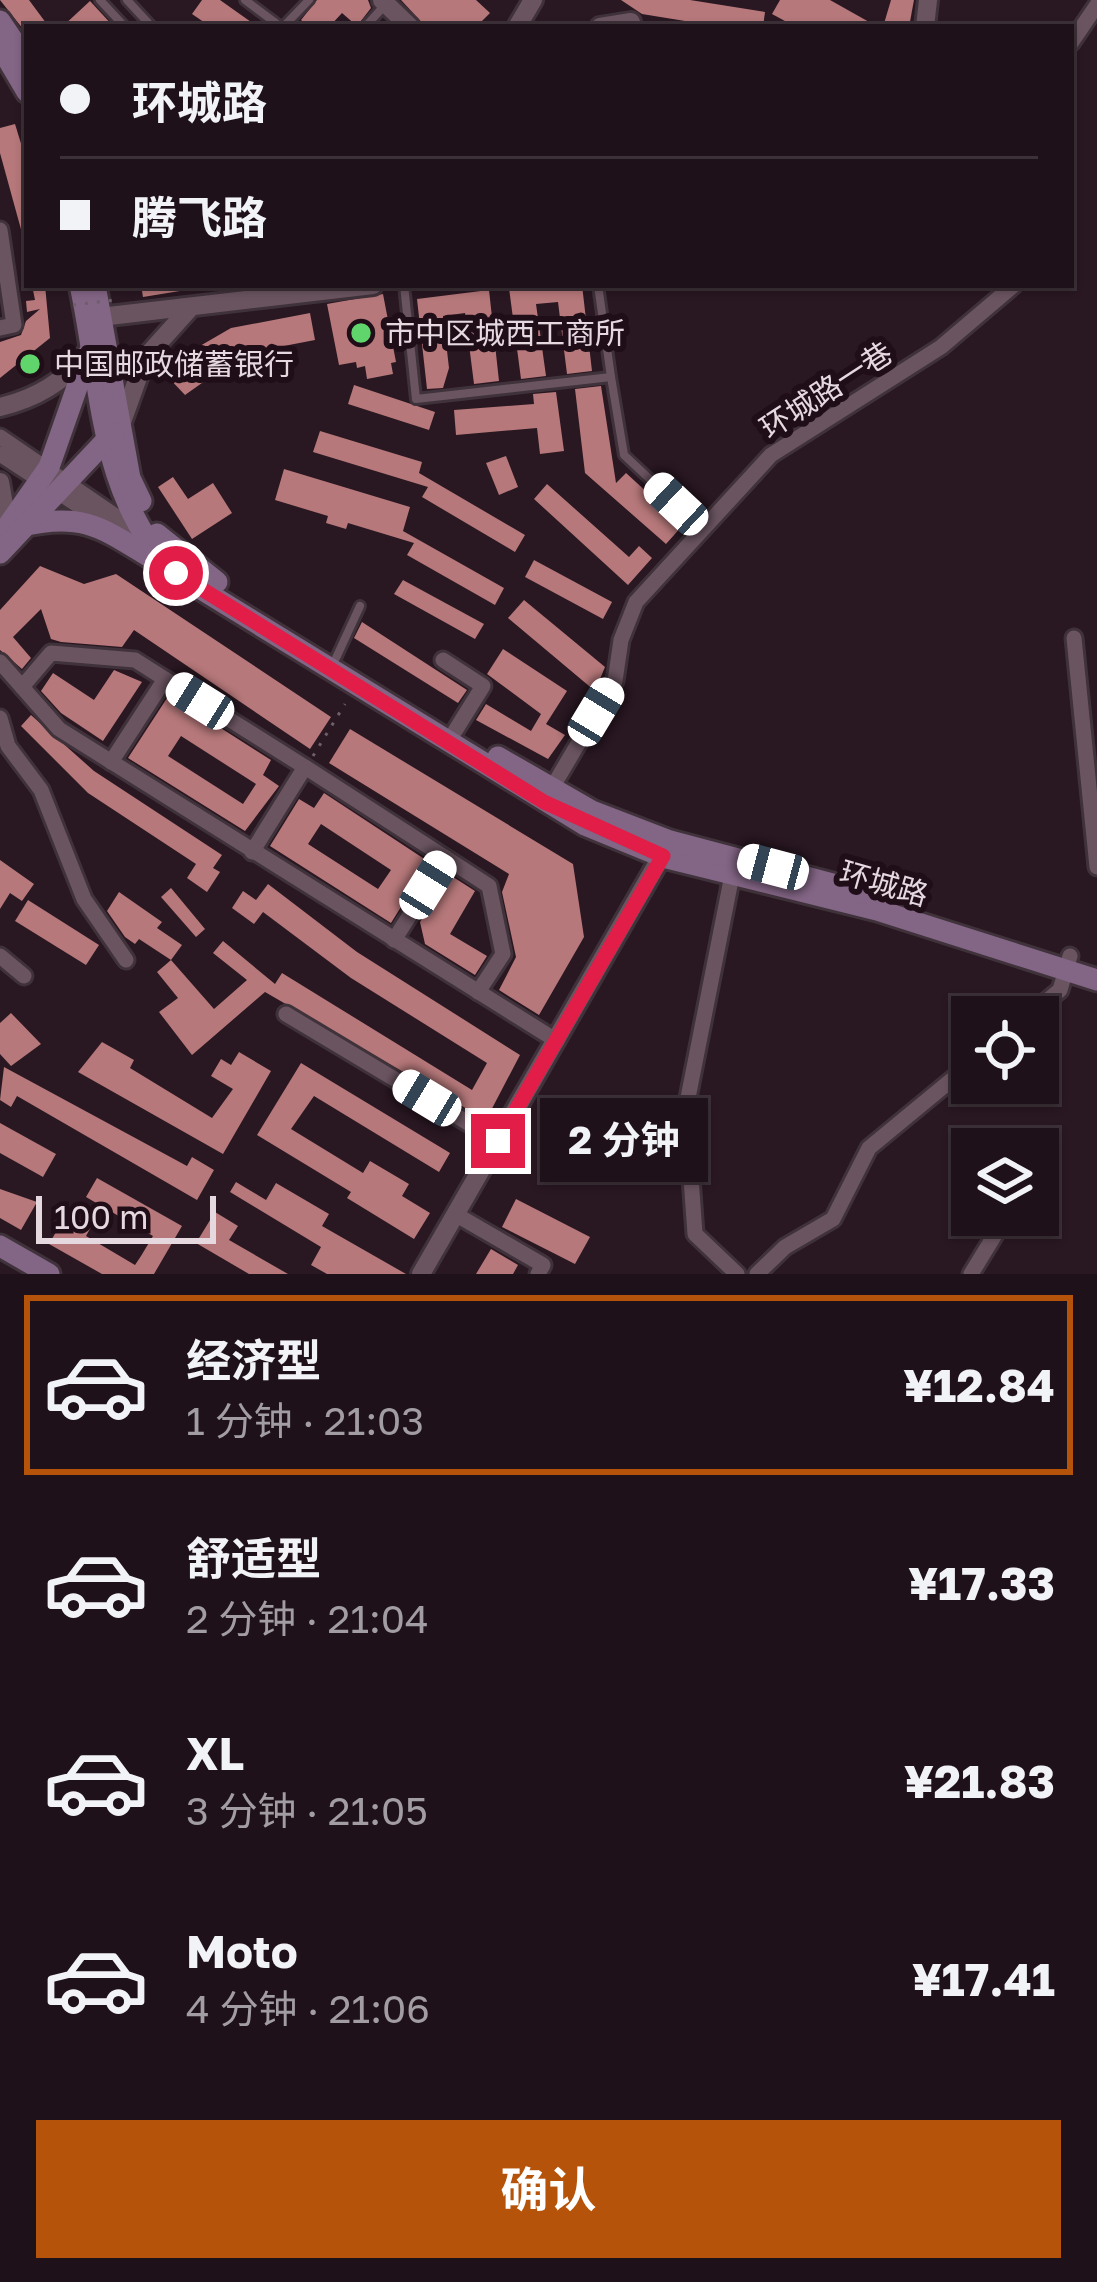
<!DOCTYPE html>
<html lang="zh">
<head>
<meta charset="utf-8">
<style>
  :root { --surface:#1f1119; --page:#2c1f26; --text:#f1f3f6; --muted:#a19da2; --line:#3c3138; --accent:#b45309 }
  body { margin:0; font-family:"Golos Text","Noto Sans SC",sans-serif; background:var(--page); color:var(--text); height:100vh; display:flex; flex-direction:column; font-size:45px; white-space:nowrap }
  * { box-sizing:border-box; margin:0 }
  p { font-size:39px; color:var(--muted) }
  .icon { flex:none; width:66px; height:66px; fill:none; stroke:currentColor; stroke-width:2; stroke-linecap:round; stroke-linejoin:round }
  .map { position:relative; height:1274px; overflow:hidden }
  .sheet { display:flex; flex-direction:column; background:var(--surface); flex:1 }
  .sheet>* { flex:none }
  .top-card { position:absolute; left:24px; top:24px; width:1050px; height:264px; border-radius:0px; box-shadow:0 3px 9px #0004,0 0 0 3px var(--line); display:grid; align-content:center; height:264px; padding:0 36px; background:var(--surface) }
  .tools { position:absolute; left:951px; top:996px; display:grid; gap:24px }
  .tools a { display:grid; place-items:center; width:108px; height:108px; border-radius:0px; background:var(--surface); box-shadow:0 3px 9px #0004,0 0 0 3px var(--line); font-size:60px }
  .scale { position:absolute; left:36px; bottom:30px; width:180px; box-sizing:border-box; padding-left:12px; border:6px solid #e5d8df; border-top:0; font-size:33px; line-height:42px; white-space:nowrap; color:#e5d8df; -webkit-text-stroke:9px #1f0e18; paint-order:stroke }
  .end { position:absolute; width:54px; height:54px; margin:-27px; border:15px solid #e11d48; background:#fff; box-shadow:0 0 0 6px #fff }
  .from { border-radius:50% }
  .bubble { position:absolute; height:84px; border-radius:0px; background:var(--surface); box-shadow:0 3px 9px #0004,0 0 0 3px var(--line); font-size:39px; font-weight:700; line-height:84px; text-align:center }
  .car { position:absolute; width:36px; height:72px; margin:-36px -18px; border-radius:15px; box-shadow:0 0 9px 3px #0007; background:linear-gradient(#fff 24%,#345 0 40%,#fff 0 76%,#345 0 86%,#fff 0) }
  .top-card b { display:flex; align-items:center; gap:42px; height:114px; font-size:45px }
  .top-card b+b { border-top:3px solid var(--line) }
  .top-card i { width:30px; height:30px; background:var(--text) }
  ul { padding:21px 0 0; list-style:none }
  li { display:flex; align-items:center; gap:36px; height:180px; margin:0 24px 18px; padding:0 12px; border:6px solid transparent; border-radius:0px }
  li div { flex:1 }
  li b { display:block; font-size:45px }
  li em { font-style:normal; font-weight:700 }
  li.active { border-color:var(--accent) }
  li>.icon { width:108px; height:108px; stroke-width:1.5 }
  .cta { display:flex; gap:24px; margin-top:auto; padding:24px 36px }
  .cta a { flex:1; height:138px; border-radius:0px; background:var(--accent); color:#fff; font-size:48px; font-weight:700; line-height:138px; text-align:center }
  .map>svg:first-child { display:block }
  .building { fill:#b6787a; fill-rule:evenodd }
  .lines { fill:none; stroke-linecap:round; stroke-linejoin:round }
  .service-casing { stroke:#40323a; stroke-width:14 }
  .minor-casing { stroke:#40323a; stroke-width:21 }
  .tertiary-casing { stroke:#40323a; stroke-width:24 }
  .secondary-casing { stroke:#40323a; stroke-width:27 }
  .path { stroke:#6f5f68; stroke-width:3; stroke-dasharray:3 9; stroke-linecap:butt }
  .service { stroke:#6a5460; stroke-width:8 }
  .minor { stroke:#6a5460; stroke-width:15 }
  .tertiary { stroke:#6a5460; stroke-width:18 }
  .secondary { stroke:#836585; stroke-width:21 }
  .path-bridge { stroke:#6f5f68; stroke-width:3; stroke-dasharray:3 9; stroke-linecap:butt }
  .route { stroke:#e11d48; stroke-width:15 }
  .poi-dot { fill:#5fd56b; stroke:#1f0e18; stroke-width:4.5 }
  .labels { text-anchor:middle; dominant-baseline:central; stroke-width:12; stroke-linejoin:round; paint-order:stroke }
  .poi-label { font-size:30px; fill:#e5d8df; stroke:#1f0e18; text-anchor:start }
  .street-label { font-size:30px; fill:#e5d8df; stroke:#1f0e18 }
</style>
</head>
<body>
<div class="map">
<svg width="1097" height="1274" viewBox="0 0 1097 1274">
  <rect width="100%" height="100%" fill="#291721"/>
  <g class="building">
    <polygon points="0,0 29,0 49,27 27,27 27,34"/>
    <polygon points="202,0 220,0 258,27 211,27 192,14"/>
    <polygon points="317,0 368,0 371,8 357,26 342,13 329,27 309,27 301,20"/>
    <polygon points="401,0 476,0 490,13 476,27 426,27"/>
    <polygon points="621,0 690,0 765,12 763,27 722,27 642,14"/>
    <polygon points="780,0 830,0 878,27 796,27 772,14"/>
    <polygon points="891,0 914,0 909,27 883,27"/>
    <polygon points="90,1 114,27 62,27"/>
    <polygon points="15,124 27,163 27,233 22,233 0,153 0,128"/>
    <polygon points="32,285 45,285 50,338 0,378 0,342 21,335 26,321 40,309 27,312 26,301 35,300"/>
    <polygon points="141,285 186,285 186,290 143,297"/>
    <polygon points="531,285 582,285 592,371 567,374 558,302 536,304 546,376 521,379 509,288"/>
    <polygon points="489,290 499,381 474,384 465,313 443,316 449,368 443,388 427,389 417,299"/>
    <polygon points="383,294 396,362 391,363 393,374 367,379 365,366 357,368 356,362 339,365 327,304"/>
    <polygon points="310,313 315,340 243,354 185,395 166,375 193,350 231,328"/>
    <polygon points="354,385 435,412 429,430 348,404"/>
    <polygon points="601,386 616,483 626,473 683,525 666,544 585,473 575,389"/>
    <polygon points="556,392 564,451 540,454 537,428 456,435 454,410 534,404 533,394"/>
    <polygon points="320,431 422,462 419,473 525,535 515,552 422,497 428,487 313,452"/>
    <polygon points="506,456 518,487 499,495 486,463"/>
    <polygon points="284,469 410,507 403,531 504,588 495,605 407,555 414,543 348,523 346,529 326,523 328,516 275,500"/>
    <polygon points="173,477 188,499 213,483 232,513 192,539 158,487"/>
    <polygon points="547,484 629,557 639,546 652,558 628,585 534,499"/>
    <polygon points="534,560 612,602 603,619 525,577"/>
    <polygon points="40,566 84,584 116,574 331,717 310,749 134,630 122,647 61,642 51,639 41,609 13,637 31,658 22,669 0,650 0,610"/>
    <polygon points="403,580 484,624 475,639 394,594"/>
    <polygon points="524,600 605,667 595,691 508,618"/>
    <polygon points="362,622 467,690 458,703 354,638"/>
    <polygon points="503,649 567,691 546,724 565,735 548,759 476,720 486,704 531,731 541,714 487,674"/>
    <polygon points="114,670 142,682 103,741 61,713 41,691 53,673 94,700"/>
    <path d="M 169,695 L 271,760 L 263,775 L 279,786 L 245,831 L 128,758 ZM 181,736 L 256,784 L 243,804 L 168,756 Z"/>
    <polygon points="31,715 94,771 222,855 213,868 220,872 207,892 187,878 196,864 88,793 21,726"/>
    <polygon points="350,729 573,864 584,937 539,1015 499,990 516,957 502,892 509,874 329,763"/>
    <path d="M 324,793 L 429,862 L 391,923 L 270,846 L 299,799 L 314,808 ZM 321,824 L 391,870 L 378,889 L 308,844 Z"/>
    <polygon points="0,860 34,884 22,901 10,893 0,909"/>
    <polygon points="450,875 475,891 450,934 487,956 475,975 425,944 420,922"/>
    <polygon points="268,884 357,952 520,1055 486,1120 265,992 192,1055 159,1012 178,998 157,972 171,960 214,1009 247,980 213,953 223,941 275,984 282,973 472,1090 487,1063 351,978 263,912 254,924 232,908 243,891 256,900"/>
    <polygon points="171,888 205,929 196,937 161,897"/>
    <polygon points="119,892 162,922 157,928 182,945 171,960 139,939 135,944 125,937 107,911"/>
    <polygon points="28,900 99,945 86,965 15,921"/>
    <polygon points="11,1013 41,1044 11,1066 0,1054 0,1023"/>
    <polygon points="102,1042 134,1060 130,1068 212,1118 233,1089 211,1076 221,1059 231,1065 239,1052 271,1071 223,1154 78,1072"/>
    <polygon points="301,1063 450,1153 439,1172 314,1096 291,1129 363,1173 370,1161 409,1184 402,1196 430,1213 414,1239 347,1198 351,1192 257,1135"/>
    <polygon points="4,1067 187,1166 192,1157 214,1170 197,1200 17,1096 11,1107 0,1100"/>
    <polygon points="0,1123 56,1154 43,1177 0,1153"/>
    <polygon points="97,1178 182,1226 154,1274 102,1274 49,1244 67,1213 91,1227 86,1236 135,1265 141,1256 153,1236 86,1197"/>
    <polygon points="236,1182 266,1200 276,1183 329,1214 322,1226 406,1274 327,1274 311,1265 321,1247 230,1192"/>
    <polygon points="0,1189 37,1202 21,1230 0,1218"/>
    <polygon points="516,1199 590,1237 575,1264 502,1227"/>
    <polygon points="215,1212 238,1226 229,1240 288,1274 249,1274 196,1243"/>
    <polygon points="491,1249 518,1265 513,1274 476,1274"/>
  </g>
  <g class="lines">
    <defs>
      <g id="service">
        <polyline points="100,0 125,27"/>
        <polyline points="127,0 152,27"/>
        <polyline points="245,0 281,27"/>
        <polyline points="283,27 309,0"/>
        <polyline points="365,27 385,5"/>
        <polyline points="404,285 416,399 611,377 598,285"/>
        <polyline points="611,377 624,455 701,527"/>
        <polyline points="336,658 360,606"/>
      </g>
      <g id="minor">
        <polyline points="1071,43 1097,5"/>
        <polyline points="0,230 14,325 0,328"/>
        <polyline points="0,437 139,532"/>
        <polyline points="0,454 108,525"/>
        <polyline points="1074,638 1097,867"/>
        <polyline points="443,660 483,686 455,731"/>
        <polyline points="0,662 59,729 557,1041"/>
        <polyline points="165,679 305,767 252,852"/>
        <polyline points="22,687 51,653 135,660 165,679 111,762"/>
        <polyline points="0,718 8,746 41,790 84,899 126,960"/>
        <polyline points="305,767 446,858 394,940"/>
        <polyline points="549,793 615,681 621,640 636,602 771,455 941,347 1014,285"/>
        <polyline points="446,858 489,886 503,954 478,992"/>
        <polyline points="734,865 686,1108 695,1234 737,1274"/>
        <polyline points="0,956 24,976"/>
        <polyline points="286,1014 498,1141"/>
        <polyline points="1027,1017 1060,990 1070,956"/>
        <polyline points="455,1214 543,1265 538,1274"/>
        <polyline points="757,1274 785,1247 833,1219 869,1148 972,1063"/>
        <polyline points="971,1274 1007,1215"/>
      </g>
      <g id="tertiary">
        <polyline points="382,0 410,27"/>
        <polyline points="517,27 533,0"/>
        <polyline points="600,27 631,22"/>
        <polyline points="925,27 928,0"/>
        <polyline points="92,318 373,285"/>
        <path d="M 0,407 C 34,399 63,383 85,355"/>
        <polyline points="122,422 145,358 190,308"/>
        <polyline points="0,482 8,527"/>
        <polyline points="421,1274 668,845"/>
      </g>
      <g id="secondary">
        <polyline points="0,21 27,61"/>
        <polyline points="0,46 27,92"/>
        <path d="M 80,285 C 102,385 98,497 175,573 L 585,825 L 663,857 L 877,910 L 1097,980"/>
        <polyline points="95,285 130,478 141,501"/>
        <path d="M 22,526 C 84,512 102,528 153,559"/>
        <polyline points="157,534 217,582"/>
        <polyline points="0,537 49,467 89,353"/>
        <polyline points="0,553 114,432"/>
        <polyline points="498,757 592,811 670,841 889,899"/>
        <polyline points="0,1246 49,1274"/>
      </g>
    </defs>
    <use href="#service" class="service-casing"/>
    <use href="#minor" class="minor-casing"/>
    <use href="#tertiary" class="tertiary-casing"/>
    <use href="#secondary" class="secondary-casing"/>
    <polyline class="path" points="313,756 345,704"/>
    <use href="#service" class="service"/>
    <use href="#minor" class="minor"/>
    <use href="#tertiary" class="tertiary"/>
    <use href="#secondary" class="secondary"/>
    <g class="path-bridge">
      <polyline points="73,305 114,300"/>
      <polyline points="160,577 180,541"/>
    </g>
  </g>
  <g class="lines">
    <polyline class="route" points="176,573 544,802 663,856 498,1141"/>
  </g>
  <g class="poi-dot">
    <circle cx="361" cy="333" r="12"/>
    <circle cx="30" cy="364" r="12"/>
  </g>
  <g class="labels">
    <g class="poi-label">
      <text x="385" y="333">市中区城西工商所</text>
      <text x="54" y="364">中国邮政储蓄银行</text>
    </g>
    <g class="street-label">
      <text transform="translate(826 390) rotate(-33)">环城路一巷</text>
      <text transform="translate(884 883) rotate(16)">环城路</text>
    </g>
  </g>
</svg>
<div class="tools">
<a><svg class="icon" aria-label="locate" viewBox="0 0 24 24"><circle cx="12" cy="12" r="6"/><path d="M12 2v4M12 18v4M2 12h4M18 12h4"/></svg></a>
<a><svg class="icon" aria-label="layers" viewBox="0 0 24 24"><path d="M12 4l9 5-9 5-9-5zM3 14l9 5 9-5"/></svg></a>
</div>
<div class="scale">100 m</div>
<i class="end from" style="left:176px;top:573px"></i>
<i class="end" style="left:498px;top:1141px"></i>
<div class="bubble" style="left:540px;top:1098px;width:168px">2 分钟</div>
<i class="car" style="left:676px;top:504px;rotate:313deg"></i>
<i class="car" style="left:200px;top:701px;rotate:302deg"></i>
<i class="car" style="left:596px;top:712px;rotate:31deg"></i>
<i class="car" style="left:773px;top:867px;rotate:285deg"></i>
<i class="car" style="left:428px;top:885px;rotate:32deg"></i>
<i class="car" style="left:427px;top:1098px;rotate:301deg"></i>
<div class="top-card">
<b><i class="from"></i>环城路</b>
<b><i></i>腾飞路</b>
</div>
</div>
<section class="sheet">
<ul>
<li class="active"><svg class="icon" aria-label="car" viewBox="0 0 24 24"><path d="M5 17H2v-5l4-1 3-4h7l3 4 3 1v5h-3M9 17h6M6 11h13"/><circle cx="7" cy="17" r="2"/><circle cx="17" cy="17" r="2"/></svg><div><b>经济型</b><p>1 分钟 · 21:03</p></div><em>¥12.84</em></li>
<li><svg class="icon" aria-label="car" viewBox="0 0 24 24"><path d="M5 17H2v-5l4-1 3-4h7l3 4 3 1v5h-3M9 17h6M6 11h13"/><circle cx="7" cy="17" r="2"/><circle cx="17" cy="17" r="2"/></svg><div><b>舒适型</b><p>2 分钟 · 21:04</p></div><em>¥17.33</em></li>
<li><svg class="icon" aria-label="car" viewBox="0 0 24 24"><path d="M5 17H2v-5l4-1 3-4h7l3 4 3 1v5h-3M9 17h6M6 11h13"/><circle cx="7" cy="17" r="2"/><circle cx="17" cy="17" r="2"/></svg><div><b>XL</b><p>3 分钟 · 21:05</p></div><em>¥21.83</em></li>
<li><svg class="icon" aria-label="car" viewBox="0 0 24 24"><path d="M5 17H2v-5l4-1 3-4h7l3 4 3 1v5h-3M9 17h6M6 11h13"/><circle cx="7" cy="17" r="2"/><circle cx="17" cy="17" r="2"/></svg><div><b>Moto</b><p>4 分钟 · 21:06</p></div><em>¥17.41</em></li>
</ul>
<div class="cta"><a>确认</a></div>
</section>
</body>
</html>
